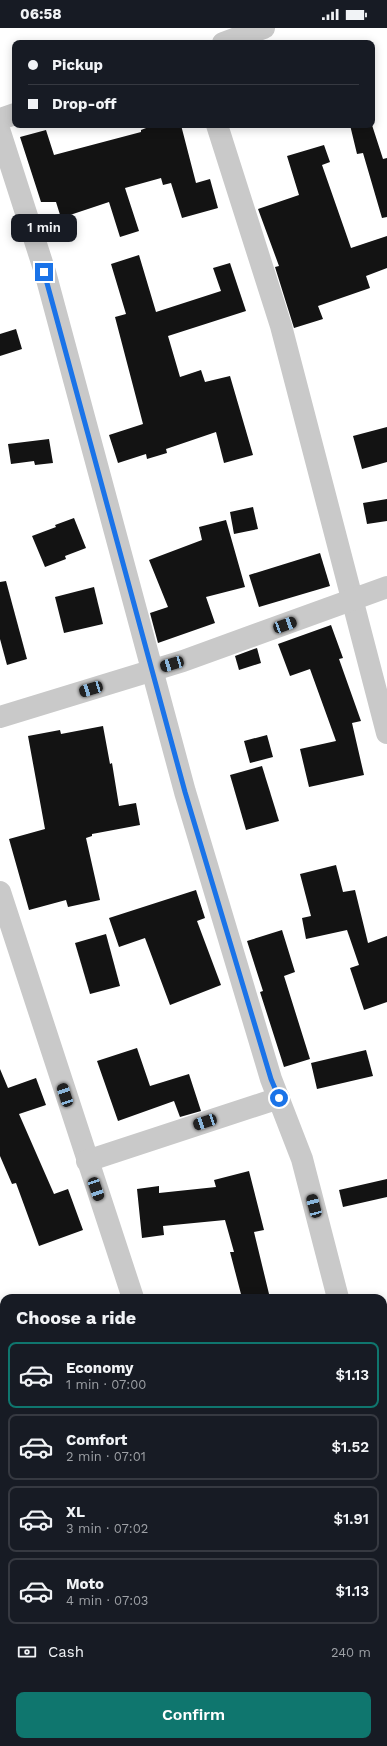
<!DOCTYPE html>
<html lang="en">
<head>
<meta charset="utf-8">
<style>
  :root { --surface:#171b24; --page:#20242c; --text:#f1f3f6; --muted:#9ea1a6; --line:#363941; --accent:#0f766e }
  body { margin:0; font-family:"Work Sans",sans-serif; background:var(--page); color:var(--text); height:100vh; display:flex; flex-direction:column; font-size:15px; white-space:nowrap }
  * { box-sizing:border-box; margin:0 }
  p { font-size:13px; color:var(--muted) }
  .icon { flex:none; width:22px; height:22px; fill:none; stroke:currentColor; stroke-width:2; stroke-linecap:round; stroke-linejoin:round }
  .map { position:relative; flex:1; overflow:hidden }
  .side { position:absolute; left:0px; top:1266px; width:387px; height:452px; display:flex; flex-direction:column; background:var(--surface); border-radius:12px 12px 0 0; box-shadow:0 2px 10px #0003 }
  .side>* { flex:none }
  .banner { position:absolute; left:12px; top:12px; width:363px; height:88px; border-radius:8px; box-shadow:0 2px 10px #0003; display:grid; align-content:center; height:88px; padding:0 16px; background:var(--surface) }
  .end { position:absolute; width:18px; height:18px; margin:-9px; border:5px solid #1a73e8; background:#fff; box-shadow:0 0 0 2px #fff }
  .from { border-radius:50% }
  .bubble { position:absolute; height:28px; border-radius:8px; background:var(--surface); box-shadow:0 2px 10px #0003; font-size:13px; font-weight:600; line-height:28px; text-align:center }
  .car { position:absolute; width:12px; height:24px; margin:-12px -6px; border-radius:5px; box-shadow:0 0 3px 1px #0007; background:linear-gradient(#222 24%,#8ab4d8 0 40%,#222 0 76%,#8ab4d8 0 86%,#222 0) }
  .banner b { display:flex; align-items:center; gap:14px; height:38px; font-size:15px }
  .banner b+b { border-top:1px solid var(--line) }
  .banner i { width:10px; height:10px; background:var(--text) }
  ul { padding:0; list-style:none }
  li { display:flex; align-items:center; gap:12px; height:66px; margin:0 8px 6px; padding:0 8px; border:2px solid var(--line); border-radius:8px }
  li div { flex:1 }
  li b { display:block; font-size:15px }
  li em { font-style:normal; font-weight:600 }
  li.on { border-color:var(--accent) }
  li>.icon { width:36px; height:36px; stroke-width:1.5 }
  h2 { padding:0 16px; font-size:18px; line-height:48px }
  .pay { display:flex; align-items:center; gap:10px; height:44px; padding:0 16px; font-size:15px }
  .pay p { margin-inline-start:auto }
  .cta { display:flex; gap:8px; margin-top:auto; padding:8px 16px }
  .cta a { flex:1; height:46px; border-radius:8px; background:var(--accent); color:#fff; font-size:16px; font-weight:600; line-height:46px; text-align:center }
  .status { display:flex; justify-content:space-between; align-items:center; height:28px; padding:0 20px; background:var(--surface); direction:ltr }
  .status svg { height:11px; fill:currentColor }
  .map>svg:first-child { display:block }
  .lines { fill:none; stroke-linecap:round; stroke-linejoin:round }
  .stream { stroke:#c3e1eb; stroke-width:7 }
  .building { fill:#131313 }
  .street { stroke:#c9c9c9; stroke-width:22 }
  .route { stroke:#1a73e8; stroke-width:5 }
</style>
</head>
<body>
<div class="status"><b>06:58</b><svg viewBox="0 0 49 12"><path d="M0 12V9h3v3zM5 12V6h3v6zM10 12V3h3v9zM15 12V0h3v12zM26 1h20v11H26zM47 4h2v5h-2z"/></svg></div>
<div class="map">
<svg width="387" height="1718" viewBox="0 0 387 1718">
  <rect width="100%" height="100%" fill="#fff"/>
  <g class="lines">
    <polyline class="stream" points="265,1714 266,1718"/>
  </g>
  <g class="building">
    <polygon points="145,97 181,97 196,155 210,151 218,180 182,190 171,155 163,157 161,150 125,160 139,203 120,209 109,174 61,190 56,174 41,174 20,109 46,102 54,127 141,104 141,102 146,100"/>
    <polygon points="350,97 372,97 383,131 387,130 387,189 382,190 363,125 357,126"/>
    <polygon points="324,117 330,134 322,137 351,220 387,208 387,240 366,248 370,260 318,278 323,291 294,300 275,239 279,238 258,181 299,167 287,128"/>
    <polygon points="139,227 156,284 221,263 213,240 230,235 246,283 168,308 180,349 201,342 205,354 230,348 253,427 224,435 216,404 166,421 167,425 147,431 146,426 118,435 109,407 143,396 115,289 126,286 111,236"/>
    <polygon points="16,301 22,321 0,328 0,306"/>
    <polygon points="387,399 387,434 362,441 353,408"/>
    <polygon points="49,411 53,435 35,437 34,433 11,436 8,416"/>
    <polygon points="387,471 387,493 367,496 363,475"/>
    <polygon points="253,479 258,501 234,506 230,484"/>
    <polygon points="74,490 86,520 65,528 66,531 45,539 32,508 56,499 55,497"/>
    <polygon points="226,492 245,559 206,569 215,595 158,615 150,585 168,579 149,532 202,512 199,499"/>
    <polygon points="320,525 330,558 259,579 249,547"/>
    <polygon points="6,553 27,631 7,637 0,611 0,554"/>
    <polygon points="94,559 103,596 64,605 55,569"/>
    <polygon points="331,597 343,630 339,631 361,693 352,695 364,747 309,759 300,721 336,713 310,641 290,648 278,616"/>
    <polygon points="257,620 261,635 239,642 235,628"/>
    <polygon points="103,698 110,736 112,735 119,778 136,775 140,797 92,806 92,808 86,810 100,872 68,879 66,872 29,882 9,811 45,801 28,708 60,702 61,706"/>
    <polygon points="267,707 273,729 250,735 244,713"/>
    <polygon points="262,738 279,793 246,802 230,747"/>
    <polygon points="336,837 343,864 355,862 368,915 387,908 387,974 364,982 350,940 359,937 347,902 306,911 302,890 311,888 300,846"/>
    <polygon points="196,862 205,890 197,893 221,957 170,977 145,910 119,919 109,890"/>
    <polygon points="282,902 295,944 284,948 310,1031 284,1039 260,964 263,963 247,913"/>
    <polygon points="106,906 120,958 90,966 75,915"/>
    <polygon points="137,1020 150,1058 189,1046 201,1083 180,1089 174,1073 118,1093 97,1033"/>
    <polygon points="366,1022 373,1048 317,1061 311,1035"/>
    <polygon points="0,1041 8,1060 36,1050 46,1077 19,1086 54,1166 68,1161 83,1202 39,1218 16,1155 12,1156 0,1128"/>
    <polygon points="249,1143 264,1202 254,1204 270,1270 242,1270 230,1224 234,1224 225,1192 163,1198 164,1207 142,1210 137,1161 159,1158 159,1165 216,1159 214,1152"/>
    <polygon points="387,1151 387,1169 343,1179 339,1162"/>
  </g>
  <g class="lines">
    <g class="street">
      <polyline points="223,15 264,0"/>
      <polyline points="0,91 15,86"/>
      <polyline points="217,97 281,298 387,705"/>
      <polyline points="0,104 45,244 185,764 271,1051 302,1131 338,1270"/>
      <polyline points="0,689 183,633 387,559"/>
      <polyline points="0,864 133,1270"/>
      <polyline points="87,1133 279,1070"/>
      <polyline points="383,1427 387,1440"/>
      <polyline points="0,1531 4,1542"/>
      <polyline points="383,1568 387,1566"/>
      <polyline points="0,1637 4,1635"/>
      <polyline points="59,1714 60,1718"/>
      <polyline points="245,1714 246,1718"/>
    </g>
  </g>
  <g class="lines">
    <polyline class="route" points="44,244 185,764 271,1051 279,1070"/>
  </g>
</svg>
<i class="end from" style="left:279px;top:1070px"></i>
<i class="end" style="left:44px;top:244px"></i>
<div class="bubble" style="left:11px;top:186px;width:66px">1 min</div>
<i class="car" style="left:285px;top:597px;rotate:70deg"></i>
<i class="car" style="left:172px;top:636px;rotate:254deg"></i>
<i class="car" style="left:91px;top:661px;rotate:253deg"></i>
<i class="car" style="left:65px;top:1067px;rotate:342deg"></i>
<i class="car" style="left:205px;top:1094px;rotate:252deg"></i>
<i class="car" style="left:96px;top:1161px;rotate:161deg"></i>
<i class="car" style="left:314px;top:1178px;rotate:345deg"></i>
<div class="banner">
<b><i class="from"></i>Pickup</b>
<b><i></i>Drop-off</b>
</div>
<section class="side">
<h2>Choose a ride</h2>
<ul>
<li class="on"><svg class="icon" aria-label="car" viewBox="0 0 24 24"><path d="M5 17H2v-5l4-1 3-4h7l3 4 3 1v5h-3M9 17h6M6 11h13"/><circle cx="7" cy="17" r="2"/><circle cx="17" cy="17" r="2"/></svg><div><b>Economy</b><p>1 min · 07:00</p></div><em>$1.13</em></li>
<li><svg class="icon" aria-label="car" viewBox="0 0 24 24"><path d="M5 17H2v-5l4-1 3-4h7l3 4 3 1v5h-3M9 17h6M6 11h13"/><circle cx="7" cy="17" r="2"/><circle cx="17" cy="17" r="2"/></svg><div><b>Comfort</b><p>2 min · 07:01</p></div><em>$1.52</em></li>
<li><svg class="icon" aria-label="car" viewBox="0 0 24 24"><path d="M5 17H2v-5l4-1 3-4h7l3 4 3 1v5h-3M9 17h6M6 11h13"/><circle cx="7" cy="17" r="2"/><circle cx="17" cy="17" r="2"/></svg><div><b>XL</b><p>3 min · 07:02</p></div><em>$1.91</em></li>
<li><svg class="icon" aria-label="car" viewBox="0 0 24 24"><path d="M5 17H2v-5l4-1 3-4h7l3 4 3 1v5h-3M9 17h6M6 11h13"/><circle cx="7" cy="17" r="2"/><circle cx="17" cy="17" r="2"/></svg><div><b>Moto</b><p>4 min · 07:03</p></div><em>$1.13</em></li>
</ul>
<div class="pay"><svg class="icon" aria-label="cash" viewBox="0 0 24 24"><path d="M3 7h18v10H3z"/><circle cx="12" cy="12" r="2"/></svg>Cash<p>240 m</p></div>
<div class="cta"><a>Confirm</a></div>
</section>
</div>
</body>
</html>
